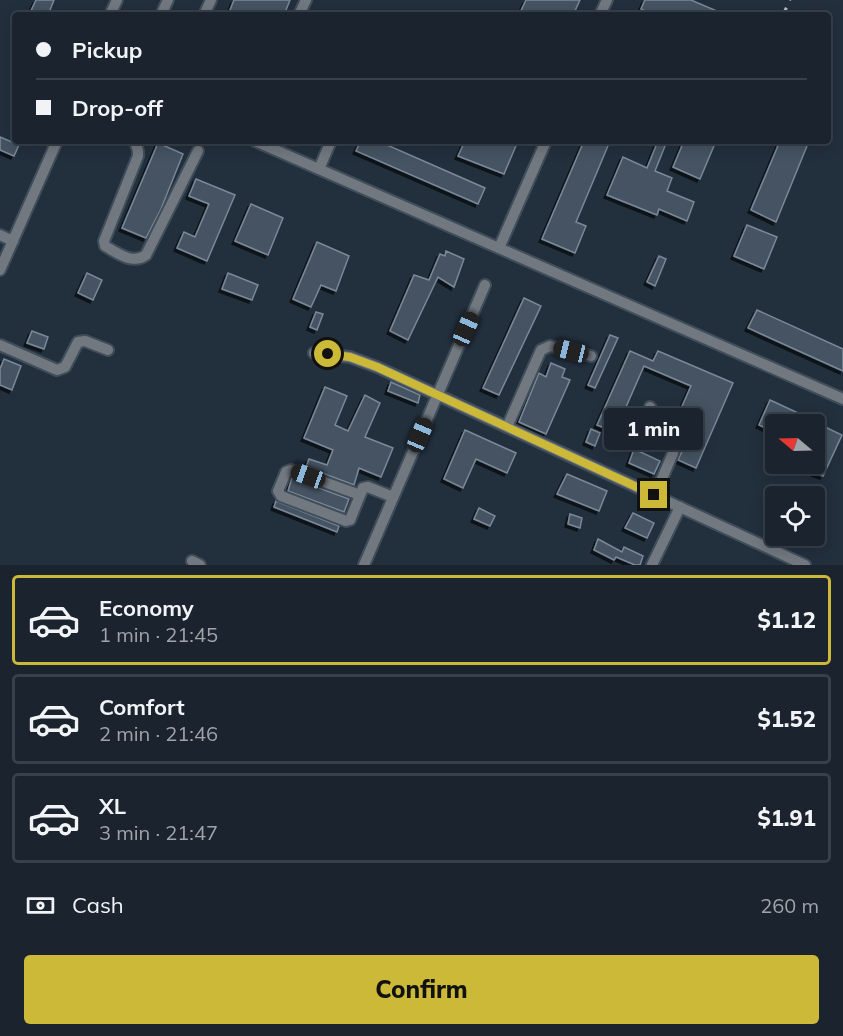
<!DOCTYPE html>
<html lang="en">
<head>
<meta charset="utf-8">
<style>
  :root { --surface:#1a232e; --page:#272f3a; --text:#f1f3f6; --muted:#9fa4aa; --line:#38404a; --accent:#ccb938 }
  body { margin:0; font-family:Mulish,sans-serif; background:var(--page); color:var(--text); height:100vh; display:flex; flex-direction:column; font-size:22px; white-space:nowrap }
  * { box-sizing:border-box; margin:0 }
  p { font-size:20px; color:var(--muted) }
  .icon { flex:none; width:33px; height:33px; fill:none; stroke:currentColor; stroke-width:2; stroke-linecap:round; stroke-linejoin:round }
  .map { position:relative; height:565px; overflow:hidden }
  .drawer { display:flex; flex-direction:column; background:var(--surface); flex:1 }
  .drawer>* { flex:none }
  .top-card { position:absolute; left:12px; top:12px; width:819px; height:132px; border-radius:6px; box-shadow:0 3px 15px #0003,0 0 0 2px var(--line); display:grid; align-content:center; height:132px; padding:0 24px; background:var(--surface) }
  .needle { width:39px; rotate:289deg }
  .tools { position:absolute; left:765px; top:414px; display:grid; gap:12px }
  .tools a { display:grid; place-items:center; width:60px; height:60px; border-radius:6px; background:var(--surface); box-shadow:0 3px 15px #0003,0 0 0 2px var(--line); font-size:30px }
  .end { position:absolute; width:27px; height:27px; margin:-14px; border:8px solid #ccb938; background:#111; box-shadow:0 0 0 3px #111 }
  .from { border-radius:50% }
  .bubble { position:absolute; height:42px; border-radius:6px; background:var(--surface); box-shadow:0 3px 15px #0003,0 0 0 2px var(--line); font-size:20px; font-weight:800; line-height:42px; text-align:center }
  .car { position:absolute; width:18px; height:36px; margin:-18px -9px; border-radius:8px; box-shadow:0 0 4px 2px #0007; background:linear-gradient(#222 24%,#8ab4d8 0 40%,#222 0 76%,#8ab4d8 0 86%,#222 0) }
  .top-card b { display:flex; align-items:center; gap:21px; height:57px; font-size:22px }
  .top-card b+b { border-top:2px solid var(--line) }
  .top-card i { width:15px; height:15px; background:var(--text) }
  ul { padding:10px 0 0; list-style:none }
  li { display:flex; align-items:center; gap:18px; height:90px; margin:0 12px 9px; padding:0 12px; border:3px solid var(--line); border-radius:6px }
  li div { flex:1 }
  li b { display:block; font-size:22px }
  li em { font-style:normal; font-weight:800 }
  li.on { border-color:var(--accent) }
  li>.icon { width:54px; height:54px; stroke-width:1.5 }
  .pay { display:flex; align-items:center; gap:15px; height:66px; padding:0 24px; font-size:22px }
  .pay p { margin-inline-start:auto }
  .cta { display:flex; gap:12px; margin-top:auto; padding:12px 24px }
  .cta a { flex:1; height:69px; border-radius:6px; background:var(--accent); color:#111; font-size:24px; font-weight:800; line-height:69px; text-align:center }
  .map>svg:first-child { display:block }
  .building { fill:#445262; stroke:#798999; stroke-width:1.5; filter:url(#shadow) }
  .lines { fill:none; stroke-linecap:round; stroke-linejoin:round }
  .minor-casing { stroke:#404d5a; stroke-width:14 }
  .minor { stroke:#727880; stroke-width:10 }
  .rail { stroke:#b7bfc9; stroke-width:3; stroke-dasharray:8 8; stroke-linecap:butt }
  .route { stroke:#ccb938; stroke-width:8 }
</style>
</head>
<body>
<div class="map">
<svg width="843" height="565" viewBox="0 0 843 565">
  <defs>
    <filter id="shadow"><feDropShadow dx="-3" dy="3" stdDeviation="0" flood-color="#0009"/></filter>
  </defs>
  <rect width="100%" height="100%" fill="#222f3d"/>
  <g class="building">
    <polygon points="36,0 54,0 48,15 29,15"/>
    <polygon points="234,0 290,0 284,15 228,15"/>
    <polygon points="526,0 580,0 573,15 519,15"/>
    <polygon points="645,0 691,0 726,15 654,15 641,9"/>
    <polygon points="0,137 19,145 14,156 0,150"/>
    <polygon points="361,141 378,141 485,188 478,204 356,151"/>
    <polygon points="465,141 518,141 504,174 458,156"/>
    <polygon points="584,141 610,141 576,222 586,226 575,253 542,239"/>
    <polygon points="658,141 667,141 655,171 672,178 667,191 694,202 687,221 659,209 657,215 607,195 623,157 647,168"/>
    <polygon points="684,141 716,141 700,179 673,167"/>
    <polygon points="780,141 809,141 776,222 751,210"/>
    <polygon points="158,143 183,154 161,209 146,238 122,228"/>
    <polygon points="196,179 235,195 207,261 177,248 184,232 195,237 209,204 189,196"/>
    <polygon points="251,204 283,218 268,255 235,241"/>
    <polygon points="747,225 777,237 764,269 734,256"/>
    <polygon points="317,242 349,256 336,291 321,285 311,307 293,299"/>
    <polygon points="446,251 464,259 454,287 438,277 408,340 390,331 414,275 429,280 440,254 445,256"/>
    <polygon points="659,256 666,259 655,286 647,282"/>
    <polygon points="87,273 102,280 93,300 78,293"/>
    <polygon points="228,273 258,285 252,300 222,289"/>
    <polygon points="524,298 541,306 499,395 483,388"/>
    <polygon points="757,310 843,349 843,371 748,328"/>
    <polygon points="316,312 323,314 317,330 310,327"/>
    <polygon points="32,331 48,337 44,349 27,343"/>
    <polygon points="610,335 618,338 595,388 588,385"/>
    <polygon points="630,351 653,361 658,351 733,383 696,468 678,460 686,443 683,442 685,436 674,431 672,429 691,386 644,366 615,432 597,425"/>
    <polygon points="4,359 21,366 12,390 0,385 0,369"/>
    <polygon points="551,363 565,369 562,377 570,380 546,434 519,422 539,373 546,377"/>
    <polygon points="391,382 420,395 418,403 388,391"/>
    <polygon points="325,387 347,396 335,425 348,431 365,395 380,403 365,437 393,448 381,477 359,468 354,485 306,467 309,459 327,465 333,450 304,438"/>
    <polygon points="770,400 824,425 823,426 842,435 823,476 814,473 814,424 776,424 776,433 759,425"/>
    <polygon points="591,429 600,433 595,446 586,442"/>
    <polygon points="465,430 516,453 507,473 476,459 463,488 444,479"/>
    <polygon points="634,449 660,461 654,474 629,463"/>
    <polygon points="567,474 607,491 599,511 557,494"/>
    <polygon points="292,478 349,499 344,512 288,491"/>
    <polygon points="276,501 339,526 337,532 274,507"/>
    <polygon points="479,508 495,516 490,526 474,519"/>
    <polygon points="633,513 654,523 647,538 625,528"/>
    <polygon points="570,514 582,518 580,528 568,524"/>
    <polygon points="598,539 622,552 624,547 643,556 640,565 635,565 616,557 614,560 594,550"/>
  </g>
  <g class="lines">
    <defs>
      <g id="minor">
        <polyline points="205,13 211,0"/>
        <polyline points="110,15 117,0"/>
        <polyline points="161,15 168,0"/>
        <polyline points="299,15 306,0"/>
        <polyline points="600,15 607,0"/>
        <path d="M 135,141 L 138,151 L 138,156 L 104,241 L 105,246 C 117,253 133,265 146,255 L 198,151"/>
        <polyline points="255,141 843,399"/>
        <polyline points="319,169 331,141"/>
        <polyline points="0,235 13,241"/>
        <polyline points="499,248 546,141"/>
        <polyline points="0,270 57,141"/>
        <polyline points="0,345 57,370 65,367 78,342 85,341 108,350"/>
        <polyline points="314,353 350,357 377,367 805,565"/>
        <polyline points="650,407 672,442 673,453 655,495"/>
        <polyline points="507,427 541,350 550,346 591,356"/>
        <polyline points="360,495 291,470 286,472 278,491 281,496 346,521 350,520 363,488 368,487 393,497"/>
        <polyline points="192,561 200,565"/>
        <polyline points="364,565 485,285"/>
        <polyline points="652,565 680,507"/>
      </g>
    </defs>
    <use href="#minor" class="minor-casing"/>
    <use href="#minor" class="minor"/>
    <polyline class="rail" points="783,15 790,0"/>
  </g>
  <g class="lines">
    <polyline class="route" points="328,354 350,357 377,367 654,495"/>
  </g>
</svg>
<div class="tools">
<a><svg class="needle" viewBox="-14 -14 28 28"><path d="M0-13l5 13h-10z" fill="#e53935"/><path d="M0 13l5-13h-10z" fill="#9fa4aa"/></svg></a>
<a><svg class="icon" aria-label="locate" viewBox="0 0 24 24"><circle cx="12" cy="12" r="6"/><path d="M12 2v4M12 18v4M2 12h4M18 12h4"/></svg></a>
</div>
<i class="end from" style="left:328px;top:354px"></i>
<i class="end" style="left:654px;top:495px"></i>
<div class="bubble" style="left:604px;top:408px;width:99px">1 min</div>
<i class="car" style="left:466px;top:329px;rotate:24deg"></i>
<i class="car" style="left:571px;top:351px;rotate:284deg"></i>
<i class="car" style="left:420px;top:435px;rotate:23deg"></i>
<i class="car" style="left:308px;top:476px;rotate:290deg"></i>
<div class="top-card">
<b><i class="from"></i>Pickup</b>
<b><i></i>Drop-off</b>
</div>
</div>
<section class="drawer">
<ul>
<li class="on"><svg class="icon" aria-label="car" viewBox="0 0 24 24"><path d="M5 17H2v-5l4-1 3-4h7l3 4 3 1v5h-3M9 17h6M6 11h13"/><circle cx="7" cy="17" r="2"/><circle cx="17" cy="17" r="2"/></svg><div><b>Economy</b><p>1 min · 21:45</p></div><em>$1.12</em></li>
<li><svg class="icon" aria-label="car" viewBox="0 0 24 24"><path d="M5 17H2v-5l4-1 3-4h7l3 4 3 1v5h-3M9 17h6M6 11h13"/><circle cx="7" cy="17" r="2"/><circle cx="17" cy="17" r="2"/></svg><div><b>Comfort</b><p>2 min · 21:46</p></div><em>$1.52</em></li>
<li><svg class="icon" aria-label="car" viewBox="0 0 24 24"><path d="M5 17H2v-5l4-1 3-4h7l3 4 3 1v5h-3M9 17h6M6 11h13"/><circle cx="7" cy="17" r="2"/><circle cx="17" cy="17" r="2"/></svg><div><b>XL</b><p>3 min · 21:47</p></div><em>$1.91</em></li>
</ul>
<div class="pay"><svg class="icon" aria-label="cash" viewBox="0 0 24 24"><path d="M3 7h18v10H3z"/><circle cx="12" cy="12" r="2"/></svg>Cash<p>260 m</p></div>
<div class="cta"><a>Confirm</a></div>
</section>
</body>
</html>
